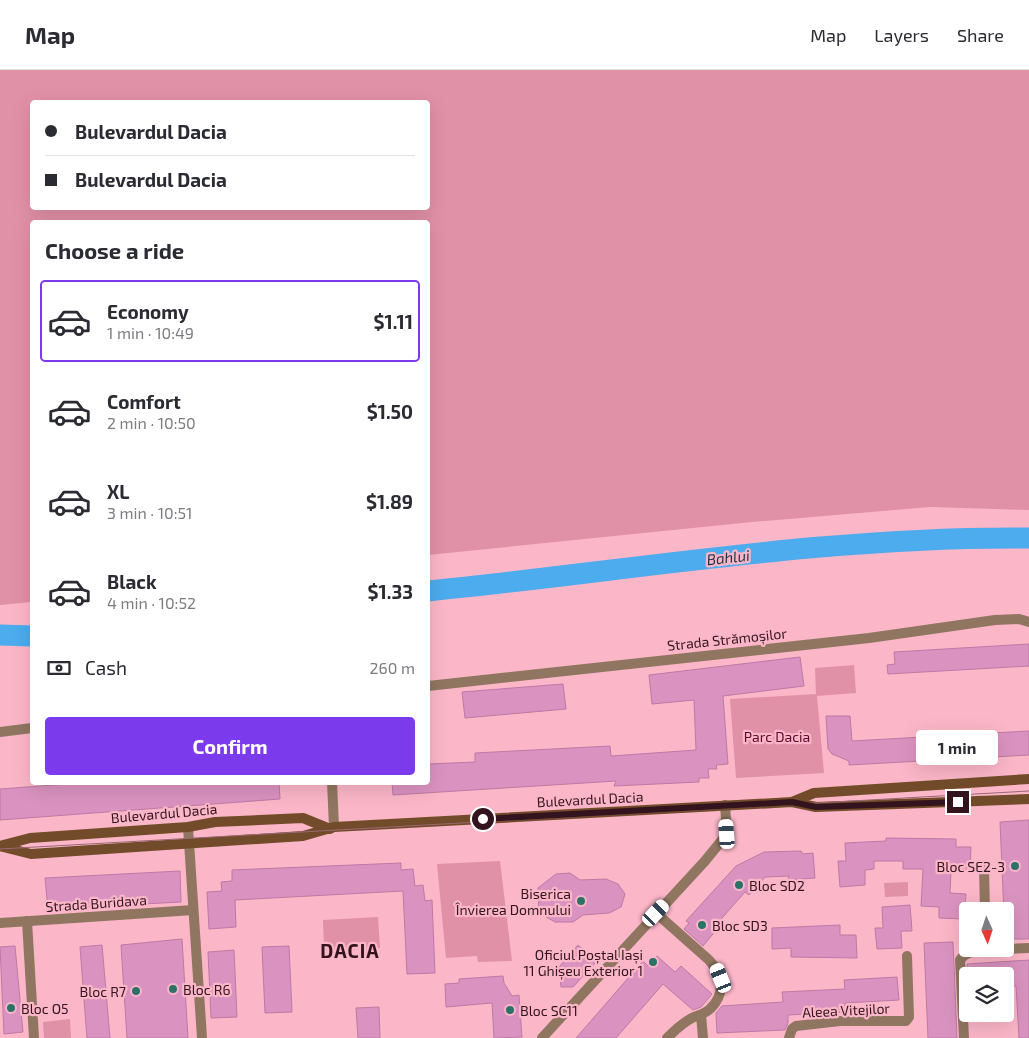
<!DOCTYPE html>
<html lang="en">
<head>
<meta charset="utf-8">
<style>
  :root { --surface:#fff; --page:#f7f7f7; --text:#2b2b33; --muted:#7c7c81; --line:#e1e1e2; --accent:#7c3aed }
  body { margin:0; font-family:"Exo 2",sans-serif; background:var(--page); color:var(--text); height:100vh; display:flex; flex-direction:column; font-size:19px; white-space:nowrap }
  * { box-sizing:border-box; margin:0 }
  p { font-size:16px; color:var(--muted) }
  .icon { flex:none; width:28px; height:28px; fill:none; stroke:currentColor; stroke-width:2; stroke-linecap:round; stroke-linejoin:round }
  .map { position:relative; flex:1; overflow:hidden }
  .side { position:absolute; left:30px; top:150px; width:400px; height:565px; display:flex; flex-direction:column; background:var(--surface); border-radius:5px; box-shadow:0 5px 20px #0002 }
  .side>* { flex:none }
  .top-card { position:absolute; left:30px; top:30px; width:400px; height:110px; border-radius:5px; box-shadow:0 5px 20px #0002; display:grid; align-content:center; height:110px; padding:0 15px; background:var(--surface) }
  .needle { width:32px; rotate:177deg }
  .tools { position:absolute; left:959px; top:832px; display:grid; gap:10px }
  .tools a { display:grid; place-items:center; width:55px; height:55px; border-radius:5px; background:var(--surface); box-shadow:0 5px 20px #0002; font-size:25px }
  .end { position:absolute; width:22px; height:22px; margin:-11px; border:6px solid #33141e; background:#fff; box-shadow:0 0 0 2px #fff }
  .from { border-radius:50% }
  .bubble { position:absolute; height:35px; border-radius:5px; background:var(--surface); box-shadow:0 5px 20px #0002; font-size:16px; font-weight:700; line-height:35px; text-align:center }
  .car { position:absolute; width:15px; height:30px; margin:-15px -8px; border-radius:6px; box-shadow:0 0 4px 1px #0007; background:linear-gradient(#fff 24%,#345 0 40%,#fff 0 76%,#345 0 86%,#fff 0) }
  .top-card b { display:flex; align-items:center; gap:18px; height:48px; font-size:19px }
  .top-card b+b { border-top:1px solid var(--line) }
  .top-card i { width:12px; height:12px; background:var(--text) }
  ul { padding:0; list-style:none }
  li { display:flex; align-items:center; gap:15px; height:82px; margin:0 10px 8px; padding:0 5px; border:2px solid transparent; border-radius:5px }
  li div { flex:1 }
  li b { display:block; font-size:19px }
  li em { font-style:normal; font-weight:700 }
  li.active { border-color:var(--accent) }
  li>.icon { width:45px; height:45px; stroke-width:1.5 }
  h2 { padding:0 15px; font-size:22px; line-height:60px }
  .pay { display:flex; align-items:center; gap:12px; height:55px; padding:0 15px; font-size:19px }
  .pay p { margin-inline-start:auto }
  .primary-button { display:flex; gap:10px; margin-top:auto; padding:10px 15px }
  .primary-button a { flex:1; height:58px; border-radius:5px; background:var(--accent); color:#fff; font-size:20px; font-weight:700; line-height:58px; text-align:center }
  header { display:flex; align-items:center; gap:30px; box-sizing:border-box; height:70px; padding:0 25px; background:var(--surface); border-bottom:1px solid var(--line) }
  header strong { font-size:24px }
  nav { display:flex; gap:28px; margin-inline-start:auto; font-size:18px }
  .map>svg:first-child { display:block }
  .green { fill:#e191a7; fill-rule:evenodd }
  .lines { fill:none; stroke-linecap:round; stroke-linejoin:round }
  .river { stroke:#4caced; stroke-width:21 }
  .building { fill:#da93c0; stroke:#be79a5 }
  .street { stroke:#907660; stroke-width:10 }
  .secondary { stroke:#724c2a; stroke-width:10 }
  .tram { stroke:#9a6775; stroke-width:1 }
  .route { stroke:#33141e; stroke-width:6 }
  .poi-dot { fill:#2c7268; stroke:#fbb6c8; stroke-width:2 }
  .labels { text-anchor:middle; dominant-baseline:central; stroke-width:4.5; stroke-linejoin:round; paint-order:stroke }
  .street-label { font-size:14px; fill:#33141e; stroke:#fbb6c8 }
  .park-label { font-size:14px; fill:#5d0a2d; stroke:#fbb6c8 }
  .poi-label { font-size:14px; fill:#33141e; stroke:#fbb6c8; text-anchor:start }
  .water-label { font-size:15px; font-style:italic; fill:#1c3141; stroke:#fbb6c8 }
  .district-label { font-size:19px; font-weight:bold; letter-spacing:1px; fill:#33141e; stroke:#fbb6c8 }
</style>
</head>
<body>
<header>
<strong>Map</strong>
<nav><a>Map</a><a>Layers</a><a>Share</a></nav>
</header>
<div class="map">
<svg width="1029" height="968" viewBox="0 0 1029 968">
  <rect width="100%" height="100%" fill="#fbb6c8"/>
  <g class="green">
    <path d="M 0,0 L 1029,0 L 1029,440 L 930,437 L 752,452 L 428,485 L 428,152 L 32,152 L 32,532 L 0,535 ZM 428,32 L 428,138 L 32,138 L 32,32 Z"/>
    <polygon points="854,595 856,623 817,626 824,703 736,708 730,629 816,624 815,598"/>
    <polygon points="500,791 512,891 478,892 477,886 446,888 437,794"/>
    <polygon points="908,812 908,826 885,827 884,813"/>
    <polygon points="378,847 380,878 324,881 323,850"/>
    <polygon points="70,949 71,968 44,968 43,952"/>
  </g>
  <g class="lines">
    <g class="river">
      <path d="M 428,521 C 628,501 827,466 1029,468"/>
      <polyline points="0,565 32,566"/>
    </g>
  </g>
  <g class="building">
    <polygon points="1029,574 1029,596 888,604 887,595 895,594 894,582"/>
    <polygon points="800,587 804,616 723,626 728,694 716,695 717,699 708,699 709,708 699,708 699,712 614,716 616,711 393,725 392,712 428,712 428,694 475,692 475,683 610,676 611,686 696,680 694,630 652,634 649,605"/>
    <polygon points="563,614 566,639 465,648 462,622"/>
    <polygon points="826,646 850,646 852,671 1029,661 1029,685 849,695 849,691 832,684 828,679"/>
    <polygon points="68,712 279,712 280,729 0,750 0,719 68,714"/>
    <polygon points="1029,750 1029,869 1005,869 1000,752"/>
    <polygon points="886,768 956,769 956,777 971,777 970,801 951,801 950,823 966,824 964,849 939,848 939,837 921,836 923,799 903,799 903,791 874,791 874,799 865,800 865,815 840,817 838,791 846,791 845,773 886,771"/>
    <polygon points="801,781 803,784 813,783 815,808 788,810 789,806 765,807 749,825 745,822 715,856 717,859 703,876 684,859 689,853 686,851 736,796 764,782"/>
    <polygon points="401,793 401,800 413,799 415,816 423,815 425,831 432,830 435,903 407,904 403,821 235,830 236,857 209,859 207,822 222,821 221,812 232,811 232,800"/>
    <polygon points="180,801 181,832 48,839 45,808"/>
    <polygon points="570,803 580,810 606,809 618,814 625,824 621,837 609,843 583,845 573,852 555,852 539,843 538,818 556,804"/>
    <polygon points="910,835 912,861 901,861 902,878 877,879 875,858 883,858 882,837"/>
    <polygon points="840,855 840,865 856,865 857,888 791,887 791,878 772,879 772,858"/>
    <polygon points="182,869 188,968 127,968 121,875"/>
    <polygon points="953,872 957,968 928,968 924,873"/>
    <polygon points="102,875 110,968 87,968 80,877"/>
    <polygon points="578,875 597,891 573,917 561,917 559,897"/>
    <polygon points="15,876 23,962 4,964 0,877"/>
    <polygon points="289,876 292,942 265,943 262,877"/>
    <polygon points="234,880 237,947 211,948 208,882"/>
    <polygon points="657,886 675,902 681,896 712,924 701,937 693,940 663,914 616,968 576,968 643,891 648,896"/>
    <polygon points="1029,890 1029,968 1019,968 1016,916 1005,916 1005,906 968,906 967,894"/>
    <polygon points="503,906 504,913 512,926 519,925 522,967 494,968 492,933 446,937 445,914 459,913 459,909"/>
    <polygon points="897,907 899,930 845,933 845,942 788,945 788,953 785,960 717,963 716,943 722,936 783,932 782,922 845,919 844,910"/>
    <polygon points="379,937 380,968 358,968 356,938"/>
  </g>
  <g class="lines">
    <g class="street">
      <polyline points="428,616 869,568 995,550 1019,549 1029,552"/>
      <polyline points="0,662 32,658"/>
      <polyline points="332,712 334,757"/>
      <polyline points="188,757 202,968"/>
      <polyline points="984,798 985,841"/>
      <path d="M 656,843 L 709,890 C 723,905 726,924 710,939 C 705,944 698,945 692,948 C 682,953 675,960 667,968"/>
      <polyline points="27,851 34,968"/>
      <polyline points="0,853 193,840"/>
      <polyline points="987,880 1029,878"/>
      <polyline points="701,945 703,968"/>
      <polyline points="542,968 705,791 727,764 725,735"/>
      <polyline points="789,968 792,959 796,956 840,951 906,951 909,947 907,886"/>
      <path d="M 964,968 L 960,890 C 967,879 979,883 987,879"/>
    </g>
    <g class="secondary">
      <polyline points="792,732 814,723 1029,709"/>
      <polyline points="0,776 31,784 303,766 334,757 792,732 816,737 1029,729"/>
      <polyline points="0,776 30,768 188,757 215,752 303,748 330,759"/>
    </g>
    <polyline class="tram" points="0,779 1029,721"/>
  </g>
  <g class="lines">
    <polyline class="route" points="483,749 792,732 816,737 958,732"/>
  </g>
  <g class="poi-dot">
    <circle cx="1015" cy="796" r="5"/>
    <circle cx="739" cy="815" r="5"/>
    <circle cx="581" cy="831" r="5"/>
    <circle cx="702" cy="855" r="5"/>
    <circle cx="653" cy="892" r="5"/>
    <circle cx="173" cy="919" r="5"/>
    <circle cx="136" cy="921" r="5"/>
    <circle cx="11" cy="938" r="5"/>
    <circle cx="510" cy="940" r="5"/>
  </g>
  <g class="labels">
    <g class="street-label">
      <text transform="translate(727 569) rotate(-6)">Strada Strămoșilor</text>
      <text transform="translate(590 729) rotate(-3)">Bulevardul Dacia</text>
      <text transform="translate(164 743) rotate(-5)">Bulevardul Dacia</text>
      <text transform="translate(96 833) rotate(-4)">Strada Buridava</text>
      <text transform="translate(846 940) rotate(-3)">Aleea Vitejilor</text>
    </g>
    <g class="park-label">
      <text x="777" y="666">Parc Dacia</text>
    </g>
    <g class="poi-label">
      <text x="1005" y="796" text-anchor="end">Bloc SE2-3</text>
      <text x="749" y="815">Bloc SD2</text>
      <text x="571" y="823" text-anchor="end">Biserica<tspan x="571" dy="16">Învierea Domnului</tspan></text>
      <text x="712" y="855">Bloc SD3</text>
      <text x="643" y="884" text-anchor="end">Oficiul Poștal Iași<tspan x="643" dy="16">11 Ghișeu Exterior 1</tspan></text>
      <text x="183" y="919">Bloc R6</text>
      <text x="126" y="921" text-anchor="end">Bloc R7</text>
      <text x="21" y="938">Bloc O5</text>
      <text x="520" y="940">Bloc SC11</text>
    </g>
    <g class="water-label">
      <text transform="translate(728 487) rotate(-6)">Bahlui</text>
    </g>
    <g class="district-label">
      <text x="350" y="880">DACIA</text>
    </g>
  </g>
</svg>
<div class="tools">
<a><svg class="needle" viewBox="-14 -14 28 28"><path d="M0-13l5 13h-10z" fill="#e53935"/><path d="M0 13l5-13h-10z" fill="#7c7c81"/></svg></a>
<a><svg class="icon" aria-label="layers" viewBox="0 0 24 24"><path d="M12 4l9 5-9 5-9-5zM3 14l9 5 9-5"/></svg></a>
</div>
<i class="end from" style="left:483px;top:749px"></i>
<i class="end" style="left:958px;top:732px"></i>
<div class="bubble" style="left:916px;top:660px;width:82px">1 min</div>
<i class="car" style="left:727px;top:764px;rotate:356deg"></i>
<i class="car" style="left:656px;top:843px;rotate:44deg"></i>
<i class="car" style="left:721px;top:908px;rotate:338deg"></i>
<div class="top-card">
<b><i class="from"></i>Bulevardul Dacia</b>
<b><i></i>Bulevardul Dacia</b>
</div>
<section class="side">
<h2>Choose a ride</h2>
<ul>
<li class="active"><svg class="icon" aria-label="car" viewBox="0 0 24 24"><path d="M5 17H2v-5l4-1 3-4h7l3 4 3 1v5h-3M9 17h6M6 11h13"/><circle cx="7" cy="17" r="2"/><circle cx="17" cy="17" r="2"/></svg><div><b>Economy</b><p>1 min · 10:49</p></div><em>$1.11</em></li>
<li><svg class="icon" aria-label="car" viewBox="0 0 24 24"><path d="M5 17H2v-5l4-1 3-4h7l3 4 3 1v5h-3M9 17h6M6 11h13"/><circle cx="7" cy="17" r="2"/><circle cx="17" cy="17" r="2"/></svg><div><b>Comfort</b><p>2 min · 10:50</p></div><em>$1.50</em></li>
<li><svg class="icon" aria-label="car" viewBox="0 0 24 24"><path d="M5 17H2v-5l4-1 3-4h7l3 4 3 1v5h-3M9 17h6M6 11h13"/><circle cx="7" cy="17" r="2"/><circle cx="17" cy="17" r="2"/></svg><div><b>XL</b><p>3 min · 10:51</p></div><em>$1.89</em></li>
<li><svg class="icon" aria-label="car" viewBox="0 0 24 24"><path d="M5 17H2v-5l4-1 3-4h7l3 4 3 1v5h-3M9 17h6M6 11h13"/><circle cx="7" cy="17" r="2"/><circle cx="17" cy="17" r="2"/></svg><div><b>Black</b><p>4 min · 10:52</p></div><em>$1.33</em></li>
</ul>
<div class="pay"><svg class="icon" aria-label="cash" viewBox="0 0 24 24"><path d="M3 7h18v10H3z"/><circle cx="12" cy="12" r="2"/></svg>Cash<p>260 m</p></div>
<div class="primary-button"><a>Confirm</a></div>
</section>
</div>
</body>
</html>
